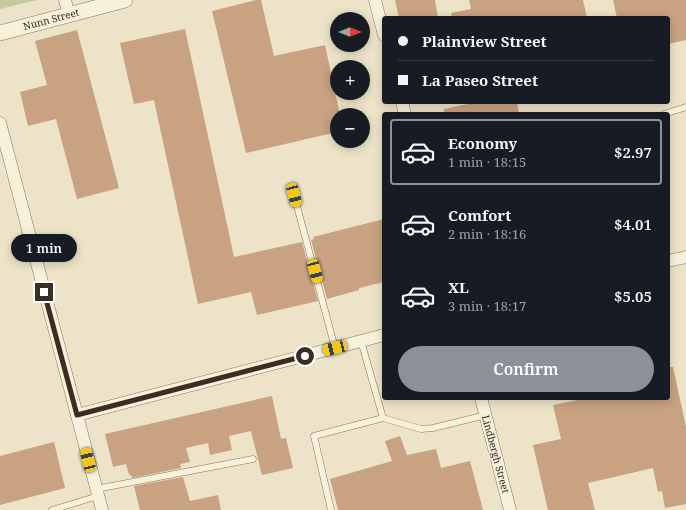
<!DOCTYPE html>
<html lang="en">
<head>
<meta charset="utf-8">
<style>
  :root { --surface:#171b24; --page:#20242c; --text:#f1f3f6; --muted:#9ea1a6; --line:#363941; --accent:#8c9099 }
  body { margin:0; font-family:"Noto Serif",serif; background:var(--page); color:var(--text); height:100vh; display:flex; flex-direction:column; font-size:15px; white-space:nowrap }
  * { box-sizing:border-box; margin:0 }
  p { font-size:13px; color:var(--muted) }
  .icon { flex:none; width:22px; height:22px; fill:none; stroke:currentColor; stroke-width:2; stroke-linecap:round; stroke-linejoin:round }
  .map { position:relative; flex:1; overflow:hidden }
  .side { position:absolute; left:382px; top:112px; width:288px; height:288px; display:flex; flex-direction:column; background:var(--surface); border-radius:4px; box-shadow:0 2px 10px #0003 }
  .side>* { flex:none }
  .banner { position:absolute; left:382px; top:16px; width:288px; height:88px; border-radius:4px; box-shadow:0 2px 10px #0003; display:grid; align-content:center; height:88px; padding:0 16px; background:var(--surface) }
  .needle { width:26px; rotate:90deg }
  .fabs { position:absolute; left:330px; top:12px; display:grid; gap:8px }
  .fabs a { display:grid; place-items:center; width:40px; height:40px; border-radius:50%; background:var(--surface); box-shadow:0 2px 10px #0003; font-size:20px }
  .end { position:absolute; width:18px; height:18px; margin:-9px; border:5px solid #392e21; background:#fff; box-shadow:0 0 0 2px #fff }
  .from { border-radius:50% }
  .bubble { position:absolute; height:28px; border-radius:14px; background:var(--surface); box-shadow:0 2px 10px #0003; font-size:13px; font-weight:600; line-height:28px; text-align:center }
  .car { position:absolute; width:12px; height:24px; margin:-12px -6px; border-radius:5px; box-shadow:0 0 3px 1px #0007; background:linear-gradient(#f5c518 24%,#345 0 40%,#f5c518 0 76%,#345 0 86%,#f5c518 0) }
  .banner b { display:flex; align-items:center; gap:14px; height:38px; font-size:15px }
  .banner b+b { border-top:1px solid var(--line) }
  .banner i { width:10px; height:10px; background:var(--text) }
  ul { padding:7px 0 0; list-style:none }
  li { display:flex; align-items:center; gap:12px; height:66px; margin:0 8px 6px; padding:0 8px; border:2px solid transparent; border-radius:4px }
  li div { flex:1 }
  li b { display:block; font-size:15px }
  li em { font-style:normal; font-weight:600 }
  li.current { border-color:var(--accent) }
  li>.icon { width:36px; height:36px; stroke-width:1.5 }
  .cta { display:flex; gap:8px; margin-top:auto; padding:8px 16px }
  .cta a { flex:1; height:46px; border-radius:24px; background:var(--accent); color:#fff; font-size:16px; font-weight:600; line-height:46px; text-align:center }
  .map>svg:first-child { display:block }
  .green { fill:#c3ca9d }
  .building { fill:#c8a281 }
  .lines { fill:none; stroke-linecap:round; stroke-linejoin:round }
  .service-casing { stroke:#88765e; stroke-width:7 }
  .minor-casing { stroke:#88765e; stroke-width:13 }
  .tertiary-casing { stroke:#88765e; stroke-width:16 }
  .service { stroke:#f7f0db; stroke-width:6 }
  .minor { stroke:#f7f0db; stroke-width:12 }
  .tertiary { stroke:#f7f0db; stroke-width:15 }
  .route { stroke:#392e21; stroke-width:5 }
  .labels { text-anchor:middle; dominant-baseline:central; stroke-width:4; stroke-linejoin:round; paint-order:stroke }
  .street-label { font-size:10px; fill:#392e21; stroke:#f4edd8 }
</style>
</head>
<body>
<div class="map">
<svg width="686" height="510" viewBox="0 0 686 510">
  <rect width="100%" height="100%" fill="#ece3c8"/>
  <polygon class="green" points="0,0 37,0 0,9"/>
  <g class="building">
    <polygon points="256,0 261,0 274,56 325,45 340,115 337,115 337,132 246,153 212,11"/>
    <polygon points="395,0 435,0 438,18 399,18"/>
    <polygon points="469,0 583,0 587,18 452,18 451,13 471,9"/>
    <polygon points="613,0 686,0 686,40 668,44 668,18 617,18"/>
    <polygon points="185,29 234,257 302,242 318,301 257,315 251,292 198,304 154,100 134,104 120,43"/>
    <polygon points="77,30 119,188 77,199 56,119 28,126 20,92 47,85 35,41"/>
    <polygon points="478,102 517,102 519,114 444,114 444,109"/>
    <polygon points="384,219 384,282 359,288 359,290 327,299 311,240 314,239 313,237"/>
    <polygon points="668,367 673,367 686,427 686,504 665,508 662,491 658,492 653,468 588,483 595,510 548,510 533,445 561,439 553,405 587,398 668,398"/>
    <polygon points="272,396 281,439 286,438 293,468 262,475 251,431 229,436 232,450 210,455 208,443 186,448 190,462 180,464 181,468 132,478 131,475 129,475 126,464 113,467 105,434"/>
    <polygon points="400,436 407,455 436,449 441,468 470,461 483,510 338,510 330,479 392,461 385,441"/>
    <polygon points="54,442 65,488 0,505 0,456"/>
    <polygon points="183,477 190,501 218,495 221,510 140,510 134,486"/>
  </g>
  <g class="lines">
    <defs>
      <g id="service">
        <polyline points="664,114 686,107"/>
        <polyline points="294,195 335,348"/>
        <polyline points="361,341 383,418"/>
        <polyline points="96,489 253,459"/>
        <polyline points="52,510 98,496"/>
        <polyline points="331,510 314,436 383,418 421,429 433,428 486,415"/>
      </g>
      <g id="minor">
        <polyline points="65,0 69,15"/>
        <polyline points="375,0 384,35"/>
        <polyline points="402,102 405,114"/>
        <polyline points="0,123 102,510"/>
        <polyline points="668,261 686,257"/>
        <polyline points="481,398 510,510"/>
        <polyline points="77,415 384,335"/>
      </g>
      <polyline id="tertiary" points="0,33 125,0"/>
    </defs>
    <use href="#service" class="service-casing"/>
    <use href="#minor" class="minor-casing"/>
    <use href="#tertiary" class="tertiary-casing"/>
    <use href="#service" class="service"/>
    <use href="#minor" class="minor"/>
    <use href="#tertiary" class="tertiary"/>
  </g>
  <g class="lines">
    <polyline class="route" points="44,292 77,415 305,356"/>
  </g>
  <g class="labels">
    <g class="street-label">
      <text transform="translate(51 19) rotate(-15)">Nunn Street</text>
      <text transform="translate(496 454) rotate(75)">Lindbergh Street</text>
    </g>
  </g>
</svg>
<div class="fabs">
<a><svg class="needle" viewBox="-14 -14 28 28"><path d="M0-13l5 13h-10z" fill="#e53935"/><path d="M0 13l5-13h-10z" fill="#9ea1a6"/></svg></a>
<a>+</a>
<a>−</a>
</div>
<i class="end from" style="left:305px;top:356px"></i>
<i class="end" style="left:44px;top:292px"></i>
<div class="bubble" style="left:11px;top:234px;width:66px">1 min</div>
<i class="car" style="left:294px;top:195px;rotate:165deg"></i>
<i class="car" style="left:315px;top:271px;rotate:165deg"></i>
<i class="car" style="left:335px;top:348px;rotate:256deg"></i>
<i class="car" style="left:88px;top:460px;rotate:346deg"></i>
<div class="banner">
<b><i class="from"></i>Plainview Street</b>
<b><i></i>La Paseo Street</b>
</div>
<section class="side">
<ul>
<li class="current"><svg class="icon" aria-label="car" viewBox="0 0 24 24"><path d="M5 17H2v-5l4-1 3-4h7l3 4 3 1v5h-3M9 17h6M6 11h13"/><circle cx="7" cy="17" r="2"/><circle cx="17" cy="17" r="2"/></svg><div><b>Economy</b><p>1 min · 18:15</p></div><em>$2.97</em></li>
<li><svg class="icon" aria-label="car" viewBox="0 0 24 24"><path d="M5 17H2v-5l4-1 3-4h7l3 4 3 1v5h-3M9 17h6M6 11h13"/><circle cx="7" cy="17" r="2"/><circle cx="17" cy="17" r="2"/></svg><div><b>Comfort</b><p>2 min · 18:16</p></div><em>$4.01</em></li>
<li><svg class="icon" aria-label="car" viewBox="0 0 24 24"><path d="M5 17H2v-5l4-1 3-4h7l3 4 3 1v5h-3M9 17h6M6 11h13"/><circle cx="7" cy="17" r="2"/><circle cx="17" cy="17" r="2"/></svg><div><b>XL</b><p>3 min · 18:17</p></div><em>$5.05</em></li>
</ul>
<div class="cta"><a>Confirm</a></div>
</section>
</div>
</body>
</html>
